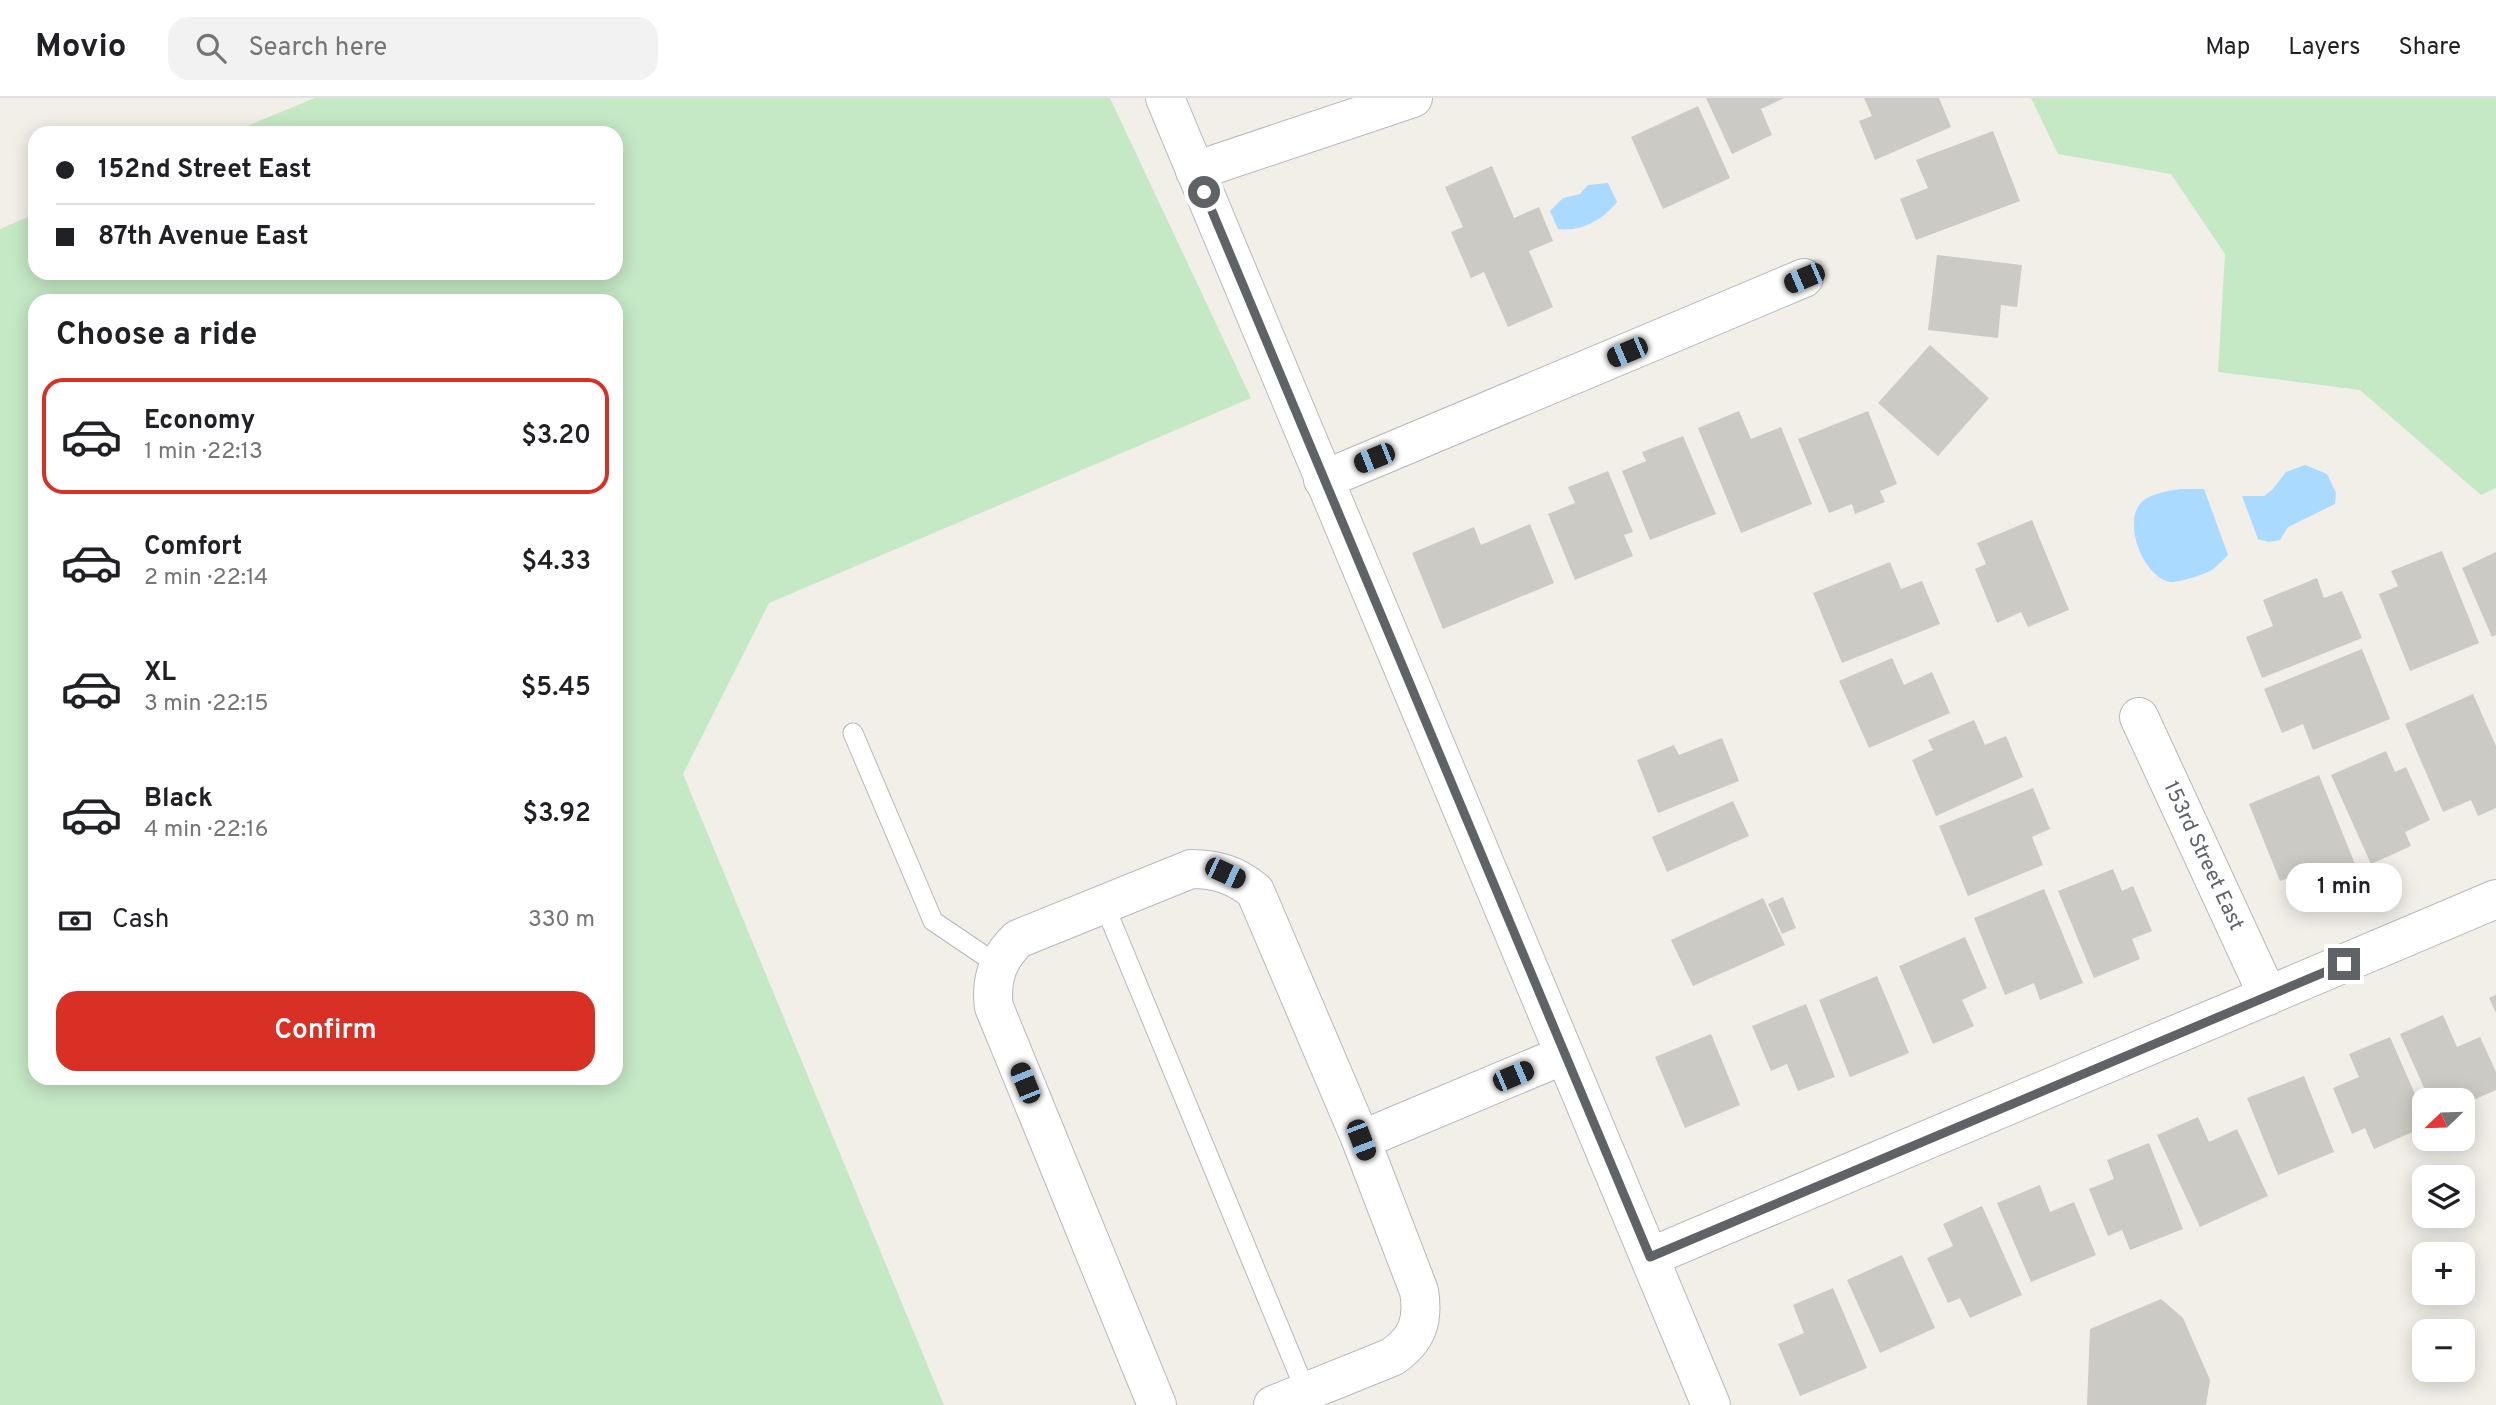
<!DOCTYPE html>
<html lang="en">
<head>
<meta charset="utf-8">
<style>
  :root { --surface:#fff; --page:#f2f2f2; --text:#202124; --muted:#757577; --line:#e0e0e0; --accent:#d93025 }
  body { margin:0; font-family:Overpass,sans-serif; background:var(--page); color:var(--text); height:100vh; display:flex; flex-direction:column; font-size:26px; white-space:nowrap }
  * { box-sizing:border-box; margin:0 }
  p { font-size:23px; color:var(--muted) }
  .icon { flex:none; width:38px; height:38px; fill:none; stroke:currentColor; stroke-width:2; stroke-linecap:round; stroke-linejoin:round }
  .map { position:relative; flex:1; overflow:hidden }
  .drawer { position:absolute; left:28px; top:196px; width:595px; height:791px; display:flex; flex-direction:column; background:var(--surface); border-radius:21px; box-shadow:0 4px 18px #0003 }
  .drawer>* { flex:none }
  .top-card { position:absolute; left:28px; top:28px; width:595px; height:154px; border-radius:21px; box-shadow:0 4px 18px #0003; display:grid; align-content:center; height:154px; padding:0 28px; background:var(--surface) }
  .needle { width:46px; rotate:247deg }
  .buttons { position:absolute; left:2412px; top:990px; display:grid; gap:14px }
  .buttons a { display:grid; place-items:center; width:63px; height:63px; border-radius:14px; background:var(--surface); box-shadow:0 4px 18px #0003; font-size:35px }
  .end { position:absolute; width:32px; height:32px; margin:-16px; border:9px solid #5f6368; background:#fff; box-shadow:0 0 0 4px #fff }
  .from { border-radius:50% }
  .bubble { position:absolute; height:49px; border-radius:21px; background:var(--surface); box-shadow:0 4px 18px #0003; font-size:23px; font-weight:600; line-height:49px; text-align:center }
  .car { position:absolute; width:21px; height:42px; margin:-21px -10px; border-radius:9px; box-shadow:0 0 5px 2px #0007; background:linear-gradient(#222 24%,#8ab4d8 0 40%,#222 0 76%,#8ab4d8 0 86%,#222 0) }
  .top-card b { display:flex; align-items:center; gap:24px; height:66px; font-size:26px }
  .top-card b+b { border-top:2px solid var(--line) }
  .top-card i { width:18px; height:18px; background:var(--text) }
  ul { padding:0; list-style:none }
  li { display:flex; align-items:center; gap:21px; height:116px; margin:0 14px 10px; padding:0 14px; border:4px solid transparent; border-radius:21px }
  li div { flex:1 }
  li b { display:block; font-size:26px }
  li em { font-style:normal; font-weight:600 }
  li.active { border-color:var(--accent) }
  li>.icon { width:63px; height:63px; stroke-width:1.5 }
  h2 { padding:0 28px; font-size:32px; line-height:84px }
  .pay { display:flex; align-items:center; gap:18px; height:77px; padding:0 28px; font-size:26px }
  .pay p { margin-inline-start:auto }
  .button { display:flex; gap:14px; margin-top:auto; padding:14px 28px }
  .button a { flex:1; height:80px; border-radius:21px; background:var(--accent); color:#fff; font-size:28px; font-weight:600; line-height:80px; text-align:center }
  header { display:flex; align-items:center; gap:42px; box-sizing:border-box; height:98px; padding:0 35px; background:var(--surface); border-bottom:2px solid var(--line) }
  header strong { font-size:33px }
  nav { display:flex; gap:38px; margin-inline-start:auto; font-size:24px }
  .search { width:490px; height:63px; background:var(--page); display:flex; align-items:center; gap:18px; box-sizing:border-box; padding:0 24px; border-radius:21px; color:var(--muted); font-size:26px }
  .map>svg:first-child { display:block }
  .green { fill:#c5e8c5; fill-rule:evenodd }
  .water { fill:#aadaff }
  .building { fill:#cccac5 }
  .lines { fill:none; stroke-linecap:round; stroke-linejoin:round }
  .lane-casing { stroke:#b5b8bc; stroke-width:21 }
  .street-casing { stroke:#b5b8bc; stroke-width:40 }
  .secondary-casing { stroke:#b6babf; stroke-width:40 }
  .lane { stroke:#fff; stroke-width:19 }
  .street { stroke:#fff; stroke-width:38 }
  .secondary { stroke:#fff; stroke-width:38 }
  .route { stroke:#5f6368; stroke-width:9 }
  .labels { text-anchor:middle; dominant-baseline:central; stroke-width:5; stroke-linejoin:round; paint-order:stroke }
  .street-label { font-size:21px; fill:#5f6368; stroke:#fff }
</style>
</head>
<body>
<header>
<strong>Movio</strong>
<div class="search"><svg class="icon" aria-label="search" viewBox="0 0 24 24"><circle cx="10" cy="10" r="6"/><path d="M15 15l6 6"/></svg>Search here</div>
<nav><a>Map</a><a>Layers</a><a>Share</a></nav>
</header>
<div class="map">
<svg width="2496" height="1307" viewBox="0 0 2496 1307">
  <rect width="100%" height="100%" fill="#f1efe8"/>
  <g class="green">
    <path d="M 315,0 L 1110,0 L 1251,300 L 769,505 L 683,676 L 944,1307 L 0,1307 L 0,131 L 35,116 L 35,175 L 616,175 L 616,35 L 230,35 ZM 35,203 L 616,203 L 616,980 L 35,980 Z"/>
    <polygon points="2031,0 2496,0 2496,390 2481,397 2360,292 2218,274 2225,156 2171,76 2058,56"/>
  </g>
  <g class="water">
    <path d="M 1608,85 L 1617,104 C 1603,122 1581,134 1558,131 L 1550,113 L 1563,100 L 1580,96 L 1588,87 Z"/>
    <polygon points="2305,367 2327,376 2336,395 2335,406 2288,429 2280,442 2269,444 2258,441 2242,398 2264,398 2272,392 2286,374"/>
    <path d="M 2180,391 L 2204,391 L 2228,457 C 2223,462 2218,467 2212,472 C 2206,476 2177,485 2170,484 C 2144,479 2123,427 2140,406 C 2148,396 2167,393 2180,391 Z"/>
  </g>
  <g class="building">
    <polygon points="1706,0 1784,0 1761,11 1772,37 1732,56"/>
    <polygon points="1864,0 1939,0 1951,29 1875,62 1859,23 1872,18"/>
    <polygon points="1698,8 1730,80 1663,111 1631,39"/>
    <polygon points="1993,33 2020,103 1916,142 1900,101 1928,90 1916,62"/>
    <polygon points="1492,68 1514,120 1539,109 1553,143 1529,153 1553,209 1508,229 1484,174 1471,180 1451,134 1463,129 1445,89"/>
    <polygon points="1937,157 2022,167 2017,209 2001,207 1998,240 1928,232"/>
    <polygon points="1930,247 1989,300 1938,358 1878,305"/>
    <polygon points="1739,313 1751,341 1781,329 1812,406 1741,435 1698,330"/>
    <polygon points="1868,313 1897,386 1880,393 1885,404 1855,416 1852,406 1829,415 1798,341"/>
    <polygon points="1683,338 1716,416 1650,442 1622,373 1646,363 1642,354"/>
    <polygon points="1608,373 1633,434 1624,437 1633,458 1575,482 1548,416 1575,405 1568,389"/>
    <polygon points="2032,422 2069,512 2028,529 2021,514 1997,525 1975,471 1986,466 1977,445"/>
    <polygon points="1530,426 1554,485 1443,531 1412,455 1474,429 1481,447"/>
    <polygon points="2442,453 2479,545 2410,573 2379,496 2398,488 2391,473"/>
    <polygon points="2496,454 2496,537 2492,539 2462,470"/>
    <polygon points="1890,464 1901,491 1922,483 1940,526 1842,565 1813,495"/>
    <polygon points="2317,480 2324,500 2342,493 2362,540 2262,580 2246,539 2273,528 2263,502"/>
    <polygon points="2362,551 2390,621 2313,652 2303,626 2282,635 2264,591"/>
    <polygon points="1892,560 1904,587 1932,574 1950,615 1869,650 1839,583"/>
    <polygon points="2473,596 2496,648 2496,710 2478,718 2471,702 2443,714 2405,626"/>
    <polygon points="1974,622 1985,647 2006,638 2023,679 1936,718 1912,662 1933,652 1928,642"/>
    <polygon points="1722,640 1739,683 1658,715 1637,662 1674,647 1679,657"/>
    <polygon points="2386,653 2395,674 2406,669 2430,722 2405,734 2411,748 2371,766 2331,677"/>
    <polygon points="2319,677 2357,771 2312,789 2306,773 2280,783 2249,706"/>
    <polygon points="2033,690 2050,731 2032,739 2043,767 1968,798 1939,728"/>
    <polygon points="1733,703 1749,738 1667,774 1652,739"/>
    <polygon points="2113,771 2122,793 2133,788 2152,833 2132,841 2140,861 2094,880 2058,793"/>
    <polygon points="2044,791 2083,885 2040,902 2034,885 2005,897 1974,820"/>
    <polygon points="1783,799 1796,830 1782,836 1768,806"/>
    <polygon points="1763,800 1785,847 1693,888 1671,842"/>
    <polygon points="1965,839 1987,890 1962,902 1974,928 1933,946 1899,868"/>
    <polygon points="1877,878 1909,955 1850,979 1819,902"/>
    <polygon points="2496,897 2496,915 2489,900"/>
    <polygon points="1806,906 1835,979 1798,993 1787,966 1771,973 1752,928"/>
    <polygon points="2443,917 2457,949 2480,939 2496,974 2496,992 2462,1007 2462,1003 2430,1003 2400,936"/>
    <polygon points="1711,936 1740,1007 1685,1030 1655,959"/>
    <polygon points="2390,939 2424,1017 2424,1029 2374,1051 2365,1030 2352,1036 2333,990 2359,979 2349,956"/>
    <polygon points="2304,978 2334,1054 2278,1077 2247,1000"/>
    <polygon points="2198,1019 2209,1044 2237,1031 2268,1098 2200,1129 2157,1037"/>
    <polygon points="2149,1045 2183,1131 2130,1152 2122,1132 2108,1138 2089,1091 2114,1081 2107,1062"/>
    <polygon points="2040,1087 2050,1114 2074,1104 2096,1157 2031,1184 1997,1105"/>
    <polygon points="1982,1108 2022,1197 1970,1220 1960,1200 1948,1205 1927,1160 1953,1148 1943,1126"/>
    <polygon points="1902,1157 1935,1230 1880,1255 1847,1182"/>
    <polygon points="1833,1190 1867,1270 1800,1298 1778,1246 1804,1235 1793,1207"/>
    <polygon points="2161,1201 2183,1220 2210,1282 2206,1307 2087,1307 2090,1231"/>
  </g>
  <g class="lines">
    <defs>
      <g id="lane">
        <polyline points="853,635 933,823 998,867"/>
        <polyline points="1104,806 1306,1294"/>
      </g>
      <g id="street">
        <polyline points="1195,73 1413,0"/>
        <polyline points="1323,382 1804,180"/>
        <polyline points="2139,619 2268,898"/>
        <polyline points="1361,1042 1564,957"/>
        <polyline points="1650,1159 2496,801"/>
        <path d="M 1157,1307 L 994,909 C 990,881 998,860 1018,841 L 1191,771 C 1217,771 1235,777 1255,793 L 1361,1042 L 1419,1193 C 1424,1223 1417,1242 1392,1259 L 1273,1307"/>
      </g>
      <polyline id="secondary" points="1165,0 1711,1307"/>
    </defs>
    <use href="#lane" class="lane-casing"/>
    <use href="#street" class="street-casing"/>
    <use href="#secondary" class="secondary-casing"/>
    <use href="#lane" class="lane"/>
    <use href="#street" class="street"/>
    <use href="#secondary" class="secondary"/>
  </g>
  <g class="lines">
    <polyline class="route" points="1204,94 1650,1159 2344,866"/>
  </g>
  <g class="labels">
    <g class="street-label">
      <text transform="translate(2203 758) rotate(65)">153rd Street East</text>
    </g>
  </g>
</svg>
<div class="buttons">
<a><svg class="needle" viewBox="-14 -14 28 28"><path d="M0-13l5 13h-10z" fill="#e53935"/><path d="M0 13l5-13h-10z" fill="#757577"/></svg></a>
<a><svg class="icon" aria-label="layers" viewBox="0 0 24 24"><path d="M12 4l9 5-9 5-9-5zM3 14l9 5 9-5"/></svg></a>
<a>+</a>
<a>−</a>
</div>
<i class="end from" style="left:1204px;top:94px"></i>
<i class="end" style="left:2344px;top:866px"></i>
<div class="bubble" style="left:2286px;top:765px;width:116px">1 min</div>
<i class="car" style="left:1804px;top:180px;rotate:247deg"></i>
<i class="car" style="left:1627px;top:254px;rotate:247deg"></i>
<i class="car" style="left:1374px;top:360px;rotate:248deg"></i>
<i class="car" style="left:1225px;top:775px;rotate:115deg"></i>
<i class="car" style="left:1513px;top:978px;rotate:67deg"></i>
<i class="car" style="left:1025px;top:985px;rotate:338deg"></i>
<i class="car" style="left:1361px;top:1042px;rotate:159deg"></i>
<div class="top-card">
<b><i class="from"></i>152nd Street East</b>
<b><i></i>87th Avenue East</b>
</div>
<section class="drawer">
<h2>Choose a ride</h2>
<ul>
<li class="active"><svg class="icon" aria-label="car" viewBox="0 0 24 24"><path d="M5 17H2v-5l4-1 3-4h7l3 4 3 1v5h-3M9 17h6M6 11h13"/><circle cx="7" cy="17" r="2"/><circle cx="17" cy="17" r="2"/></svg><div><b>Economy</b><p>1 min · 22:13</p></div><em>$3.20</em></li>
<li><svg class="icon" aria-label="car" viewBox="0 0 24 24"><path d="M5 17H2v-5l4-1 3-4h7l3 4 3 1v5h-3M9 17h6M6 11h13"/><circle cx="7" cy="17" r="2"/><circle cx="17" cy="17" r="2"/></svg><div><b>Comfort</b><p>2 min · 22:14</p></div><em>$4.33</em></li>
<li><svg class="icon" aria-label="car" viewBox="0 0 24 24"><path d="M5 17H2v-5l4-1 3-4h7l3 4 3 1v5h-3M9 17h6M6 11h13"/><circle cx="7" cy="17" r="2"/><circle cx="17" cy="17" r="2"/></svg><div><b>XL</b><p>3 min · 22:15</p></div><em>$5.45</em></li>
<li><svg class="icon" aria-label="car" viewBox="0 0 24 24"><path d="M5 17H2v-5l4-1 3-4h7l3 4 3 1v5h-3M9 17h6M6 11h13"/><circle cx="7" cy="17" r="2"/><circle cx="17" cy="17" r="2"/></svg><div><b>Black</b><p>4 min · 22:16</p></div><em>$3.92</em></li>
</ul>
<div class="pay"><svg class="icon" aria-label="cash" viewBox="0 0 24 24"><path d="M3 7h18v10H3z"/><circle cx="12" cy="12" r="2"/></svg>Cash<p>330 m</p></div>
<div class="button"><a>Confirm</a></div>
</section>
</div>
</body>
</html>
